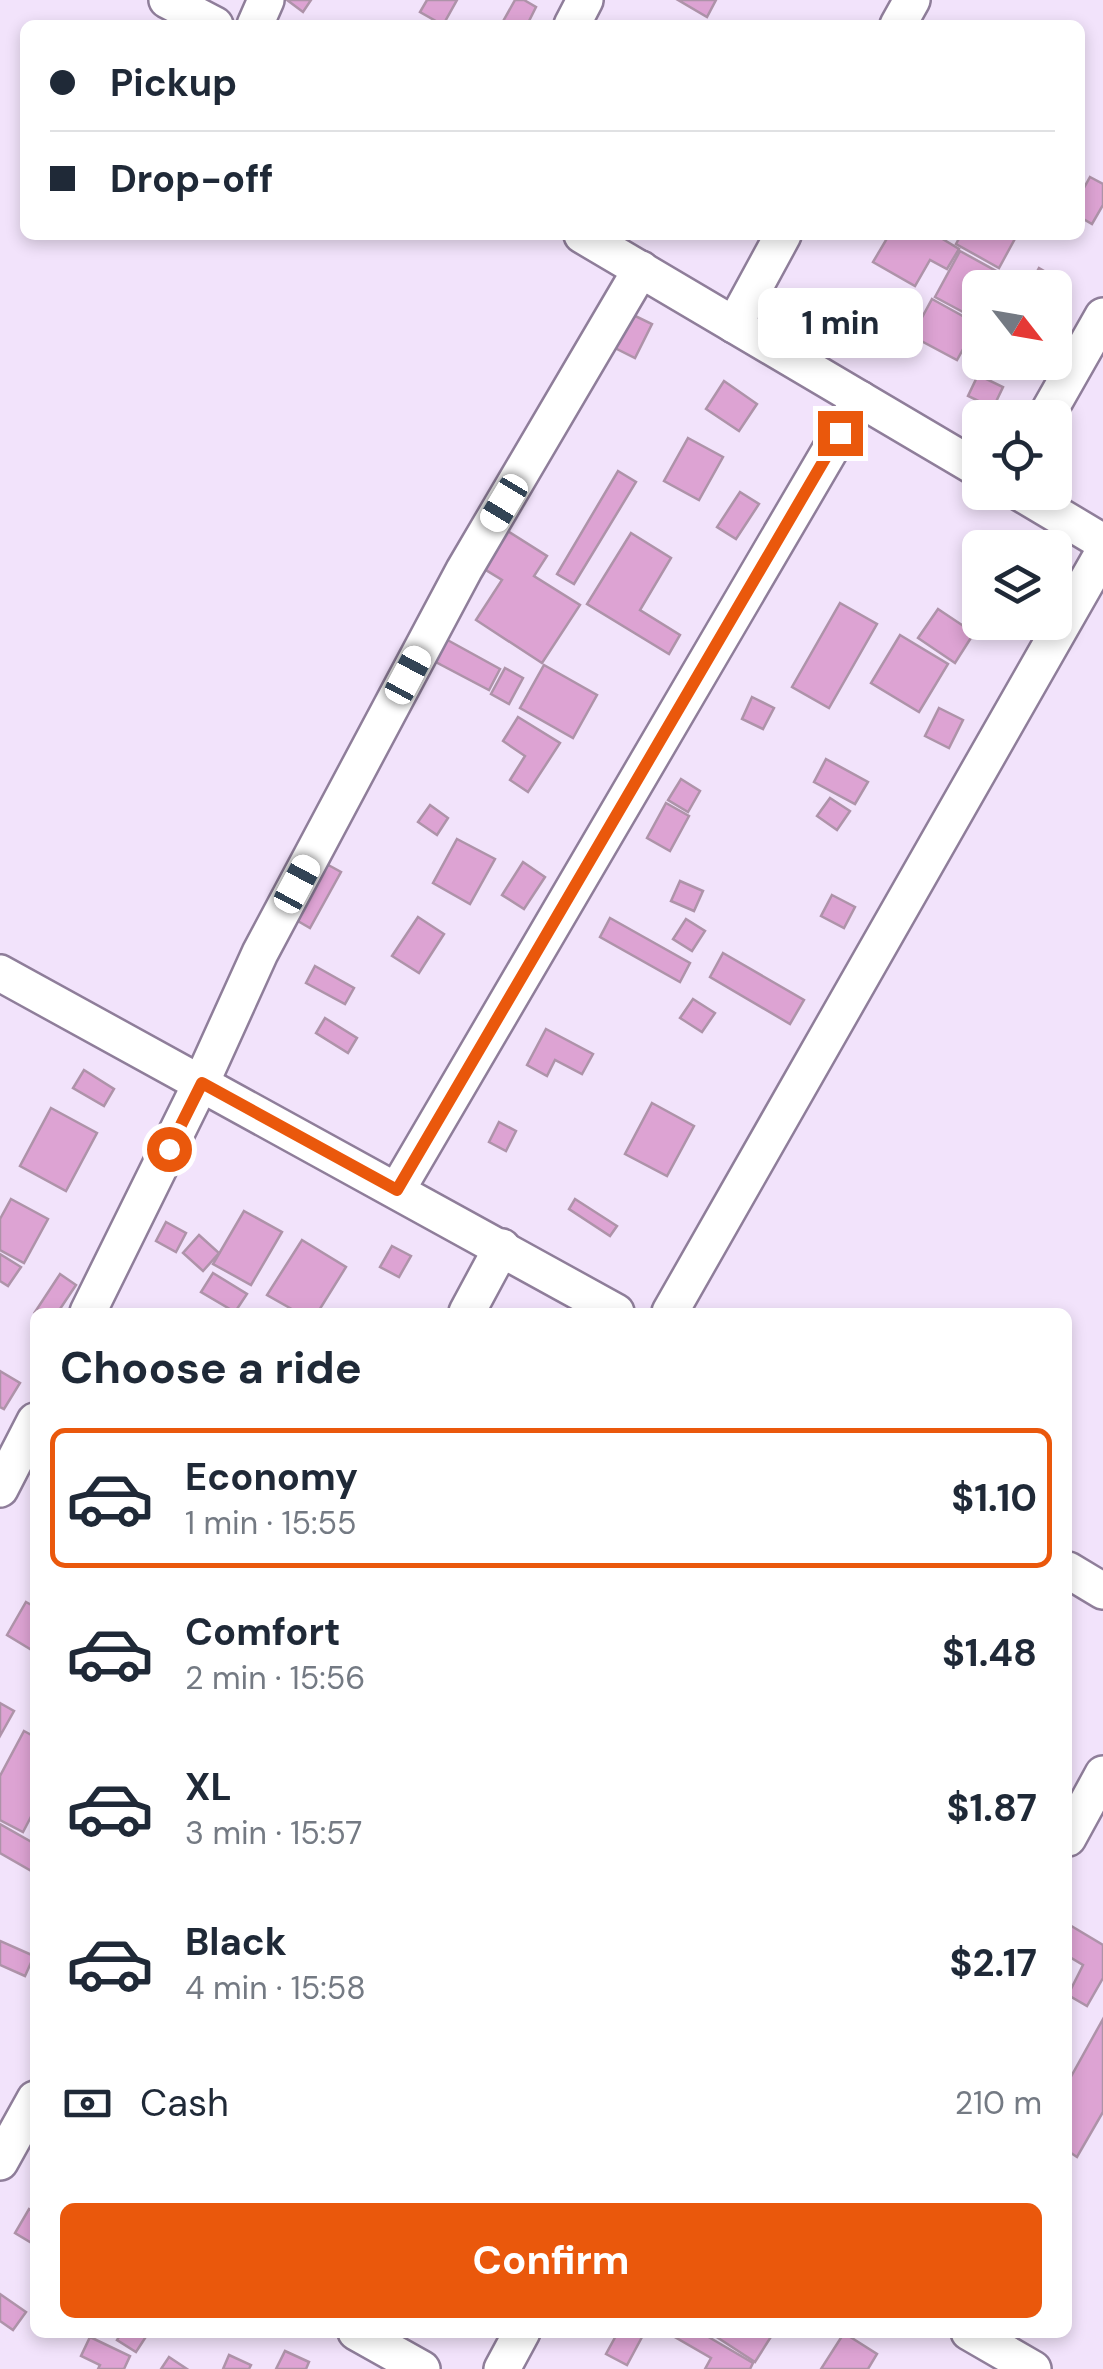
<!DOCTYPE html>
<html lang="en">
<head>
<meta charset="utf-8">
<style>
  :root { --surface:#fff; --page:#f2f2f3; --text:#1f2937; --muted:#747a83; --line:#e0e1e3; --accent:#ea580c }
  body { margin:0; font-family:"DM Sans",sans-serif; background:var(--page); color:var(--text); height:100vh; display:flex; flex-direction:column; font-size:38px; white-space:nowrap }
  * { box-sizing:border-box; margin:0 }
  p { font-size:32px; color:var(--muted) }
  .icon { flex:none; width:55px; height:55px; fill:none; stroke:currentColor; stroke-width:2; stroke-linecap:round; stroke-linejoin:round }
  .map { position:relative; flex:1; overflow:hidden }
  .side { position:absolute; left:30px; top:1308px; width:1042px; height:1030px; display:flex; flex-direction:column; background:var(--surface); border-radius:15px; box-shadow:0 5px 15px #0003 }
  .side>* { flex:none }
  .top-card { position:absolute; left:20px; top:20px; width:1065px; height:220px; border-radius:15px; box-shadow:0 5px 15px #0003; display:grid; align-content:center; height:220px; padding:0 30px; background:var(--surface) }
  .needle { width:65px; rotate:121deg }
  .controls { position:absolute; left:962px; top:270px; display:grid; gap:20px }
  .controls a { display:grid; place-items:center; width:110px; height:110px; border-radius:15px; background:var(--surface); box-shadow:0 5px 15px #0003; font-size:50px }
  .end { position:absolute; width:45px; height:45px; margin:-22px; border:12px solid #ea580c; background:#fff; box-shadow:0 0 0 5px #fff }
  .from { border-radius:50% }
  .bubble { position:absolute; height:70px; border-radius:15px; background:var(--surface); box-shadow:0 5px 15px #0003; font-size:32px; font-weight:700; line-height:70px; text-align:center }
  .car { position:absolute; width:30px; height:60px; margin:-30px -15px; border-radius:12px; box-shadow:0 0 8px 2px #0007; background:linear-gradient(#fff 24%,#345 0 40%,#fff 0 76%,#345 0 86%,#fff 0) }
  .top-card b { display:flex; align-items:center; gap:35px; height:95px; font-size:38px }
  .top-card b+b { border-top:2px solid var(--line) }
  .top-card i { width:25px; height:25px; background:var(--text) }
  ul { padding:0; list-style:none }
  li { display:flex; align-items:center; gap:30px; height:140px; margin:0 20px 15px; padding:0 10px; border:5px solid transparent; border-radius:15px }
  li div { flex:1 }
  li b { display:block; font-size:38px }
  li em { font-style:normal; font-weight:700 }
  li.selected { border-color:var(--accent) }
  li>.icon { width:90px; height:90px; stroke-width:1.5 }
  h2 { padding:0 30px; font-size:45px; line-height:120px }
  .pay { display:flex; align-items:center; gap:25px; height:110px; padding:0 30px; font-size:38px }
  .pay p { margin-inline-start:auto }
  .primary-button { display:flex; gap:20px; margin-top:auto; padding:20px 30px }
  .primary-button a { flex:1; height:115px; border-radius:15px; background:var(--accent); color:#fff; font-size:40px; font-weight:700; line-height:115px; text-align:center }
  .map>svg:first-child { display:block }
  .building { fill:#dda3d3; stroke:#ae93a9; stroke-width:2.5 }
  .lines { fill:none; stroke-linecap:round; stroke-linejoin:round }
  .minor-casing { stroke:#8f7e9a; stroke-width:40 }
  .minor { stroke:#fff; stroke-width:35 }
  .route { stroke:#ea580c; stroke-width:12 }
</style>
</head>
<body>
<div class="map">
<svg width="1103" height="2369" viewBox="0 0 1103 2369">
  <rect width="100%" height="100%" fill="#f2e3fb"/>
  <g class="building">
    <polygon points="287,0 311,0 303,12"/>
    <polygon points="427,0 457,0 443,25 420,12"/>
    <polygon points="515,0 524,0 536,7 527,25 501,25"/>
    <polygon points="678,0 716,0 707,17"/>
    <polygon points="1090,177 1103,184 1103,205 1092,224 1080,217 1080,195"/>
    <polygon points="889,235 936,235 959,249 947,269 930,260 915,286 873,262"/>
    <polygon points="961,235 1017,235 999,268 956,244"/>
    <polygon points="960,251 1027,288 980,288 978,320 935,297"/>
    <polygon points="1039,268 1061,281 1055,292 1055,288 1028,288"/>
    <polygon points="932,299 977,324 957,360 912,336"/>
    <polygon points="627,312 652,324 635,358 609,345"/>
    <polygon points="978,375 1003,387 993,408 968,396"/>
    <polygon points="724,381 757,404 739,431 706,409"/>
    <polygon points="688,438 723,457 699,500 664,481"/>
    <polygon points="618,471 636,482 574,584 557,574"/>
    <polygon points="740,492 759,504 736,539 717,527"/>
    <polygon points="506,530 547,556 534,576 580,605 542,663 476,620 502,580 481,567"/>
    <polygon points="631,533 671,558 640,610 680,635 669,654 587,604"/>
    <polygon points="840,603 877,624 829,708 792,687"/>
    <polygon points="938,609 974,633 955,663 918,638"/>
    <polygon points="900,635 948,664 919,712 871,683"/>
    <polygon points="442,637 500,669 489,690 430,659"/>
    <polygon points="544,665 597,695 573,738 520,708"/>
    <polygon points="505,668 523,678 509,704 491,694"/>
    <polygon points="752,697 774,708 763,729 742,719"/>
    <polygon points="939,708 963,720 949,748 925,736"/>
    <polygon points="518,717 560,743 528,792 510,780 525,756 503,741"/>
    <polygon points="826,759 868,782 855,804 814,782"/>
    <polygon points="681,779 700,791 688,812 668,800"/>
    <polygon points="830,798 850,811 837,830 817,816"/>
    <polygon points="666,803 689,816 670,851 647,838"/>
    <polygon points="430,805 448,818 437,835 418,822"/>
    <polygon points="457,839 495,859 470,904 433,883"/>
    <polygon points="321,861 341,872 310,928 291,917"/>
    <polygon points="523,862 545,877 524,909 502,895"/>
    <polygon points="680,881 703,891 694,911 671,901"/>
    <polygon points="832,895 855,907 844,928 821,916"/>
    <polygon points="418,917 444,934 419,973 392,956"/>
    <polygon points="610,918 690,963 680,982 600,937"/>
    <polygon points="686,919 705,931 692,951 673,939"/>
    <polygon points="723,953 804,1000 790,1024 710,977"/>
    <polygon points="315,966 354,988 345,1004 306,983"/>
    <polygon points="693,999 715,1013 702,1032 680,1018"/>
    <polygon points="325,1018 357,1038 348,1053 316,1033"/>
    <polygon points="546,1029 593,1054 582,1074 555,1060 547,1076 527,1065"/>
    <polygon points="84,1070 114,1089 104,1106 73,1088"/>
    <polygon points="652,1103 694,1126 667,1176 625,1154"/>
    <polygon points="51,1108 97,1133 66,1191 20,1166"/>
    <polygon points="499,1122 516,1131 506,1151 489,1142"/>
    <polygon points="11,1199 48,1219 24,1263 0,1250 0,1219"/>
    <polygon points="575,1199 617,1226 610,1236 569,1209"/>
    <polygon points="244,1211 282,1232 251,1285 213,1264"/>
    <polygon points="166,1222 186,1233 176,1252 156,1241"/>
    <polygon points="199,1235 219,1253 203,1271 183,1253"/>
    <polygon points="302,1240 346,1267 318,1312 297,1312 267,1295"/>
    <polygon points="392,1246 411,1256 399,1277 380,1267"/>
    <polygon points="0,1254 21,1267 8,1286 0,1281"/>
    <polygon points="213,1273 247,1294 235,1312 201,1292"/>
    <polygon points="60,1274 76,1285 58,1312 35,1312"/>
    <polygon points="0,1371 20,1383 4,1409 0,1407"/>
    <polygon points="26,1602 35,1607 35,1652 7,1635"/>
    <polygon points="0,1703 14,1711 0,1736"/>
    <polygon points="24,1731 35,1737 35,1809 23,1832 0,1820 0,1776"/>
    <polygon points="0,1824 35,1844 35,1873 0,1853"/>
    <polygon points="1068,1924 1103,1945 1103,1978 1087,2006 1068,1995 1083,1965 1068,1956"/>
    <polygon points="0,1941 34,1956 25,1976 0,1965"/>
    <polygon points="1103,2019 1103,2112 1077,2157 1068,2151 1068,2082"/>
    <polygon points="29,2209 35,2213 35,2245 15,2233"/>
    <polygon points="0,2294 26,2312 13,2330 0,2321"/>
    <polygon points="122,2332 149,2332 136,2352 117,2340"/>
    <polygon points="618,2332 633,2332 642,2337 627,2365 606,2354"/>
    <polygon points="700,2332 753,2363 750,2369 705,2369 711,2358 668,2333"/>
    <polygon points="709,2332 774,2332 755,2362"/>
    <polygon points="844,2333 877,2354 868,2369 821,2369"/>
    <polygon points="90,2337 130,2356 124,2369 98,2369 100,2365 81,2356"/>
    <polygon points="285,2351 309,2362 306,2369 276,2369"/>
    <polygon points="229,2355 251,2365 249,2369 223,2369"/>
    <polygon points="169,2357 187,2369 161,2369"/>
  </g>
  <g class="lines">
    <defs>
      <g id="minor">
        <polyline points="167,0 215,25"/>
        <polyline points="255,25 266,0"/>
        <polyline points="572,25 585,0"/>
        <polyline points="898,25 912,0"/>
        <polyline points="582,235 980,470"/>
        <polyline points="734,325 783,235"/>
        <polyline points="1045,418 1103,316"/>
        <polyline points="1019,492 1103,542"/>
        <polyline points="0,973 616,1312"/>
        <polyline points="397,1190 860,399"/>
        <polyline points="88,1312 201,1083 260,953 464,570 641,269"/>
        <polyline points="467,1312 502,1247"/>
        <polyline points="670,1312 1103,553"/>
        <polyline points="0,1489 35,1421"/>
        <polyline points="1068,1570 1103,1591"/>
        <polyline points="1068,1838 1103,1774"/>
        <polyline points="0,2162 35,2099"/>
        <polyline points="356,2332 422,2369"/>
        <polyline points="969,2332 1033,2369"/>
        <polyline points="502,2369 522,2332"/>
      </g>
    </defs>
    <use href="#minor" class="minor-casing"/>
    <use href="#minor" class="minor"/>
  </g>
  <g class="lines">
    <polyline class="route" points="169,1149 202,1083 397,1190 840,433"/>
  </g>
</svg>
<div class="controls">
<a><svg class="needle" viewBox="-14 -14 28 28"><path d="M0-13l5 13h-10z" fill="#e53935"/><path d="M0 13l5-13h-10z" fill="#747a83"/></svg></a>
<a><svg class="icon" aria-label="locate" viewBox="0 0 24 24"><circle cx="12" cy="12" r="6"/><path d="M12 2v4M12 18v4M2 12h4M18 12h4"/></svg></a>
<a><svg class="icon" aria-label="layers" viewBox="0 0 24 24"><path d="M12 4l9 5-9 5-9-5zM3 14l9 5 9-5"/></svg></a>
</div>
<i class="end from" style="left:169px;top:1149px"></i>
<i class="end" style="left:840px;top:433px"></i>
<div class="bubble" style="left:758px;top:288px;width:165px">1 min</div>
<i class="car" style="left:504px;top:503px;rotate:211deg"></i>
<i class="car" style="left:408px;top:675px;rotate:28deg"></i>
<i class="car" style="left:297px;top:884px;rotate:28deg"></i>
<div class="top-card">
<b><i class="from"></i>Pickup</b>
<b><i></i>Drop-off</b>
</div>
<section class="side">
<h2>Choose a ride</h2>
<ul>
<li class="selected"><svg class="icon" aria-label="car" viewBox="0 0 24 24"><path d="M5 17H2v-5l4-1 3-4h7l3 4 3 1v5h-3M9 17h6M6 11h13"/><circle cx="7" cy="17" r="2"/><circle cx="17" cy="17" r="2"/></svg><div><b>Economy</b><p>1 min · 15:55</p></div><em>$1.10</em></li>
<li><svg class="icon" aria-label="car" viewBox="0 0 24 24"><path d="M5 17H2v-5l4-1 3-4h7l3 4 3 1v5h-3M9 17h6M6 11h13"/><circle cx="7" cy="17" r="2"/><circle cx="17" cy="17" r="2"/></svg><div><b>Comfort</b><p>2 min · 15:56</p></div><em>$1.48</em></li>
<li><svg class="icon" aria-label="car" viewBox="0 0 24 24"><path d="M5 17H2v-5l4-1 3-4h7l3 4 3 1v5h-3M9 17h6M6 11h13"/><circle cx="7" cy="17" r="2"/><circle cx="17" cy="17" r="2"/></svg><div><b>XL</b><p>3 min · 15:57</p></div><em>$1.87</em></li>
<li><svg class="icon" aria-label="car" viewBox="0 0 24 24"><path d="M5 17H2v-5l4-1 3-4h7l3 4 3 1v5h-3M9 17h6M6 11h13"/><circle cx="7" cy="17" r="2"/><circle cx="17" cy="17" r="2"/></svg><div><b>Black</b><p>4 min · 15:58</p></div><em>$2.17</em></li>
</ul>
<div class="pay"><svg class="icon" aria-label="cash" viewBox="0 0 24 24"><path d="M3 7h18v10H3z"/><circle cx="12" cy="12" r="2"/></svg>Cash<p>210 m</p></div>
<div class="primary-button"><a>Confirm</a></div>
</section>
</div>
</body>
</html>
